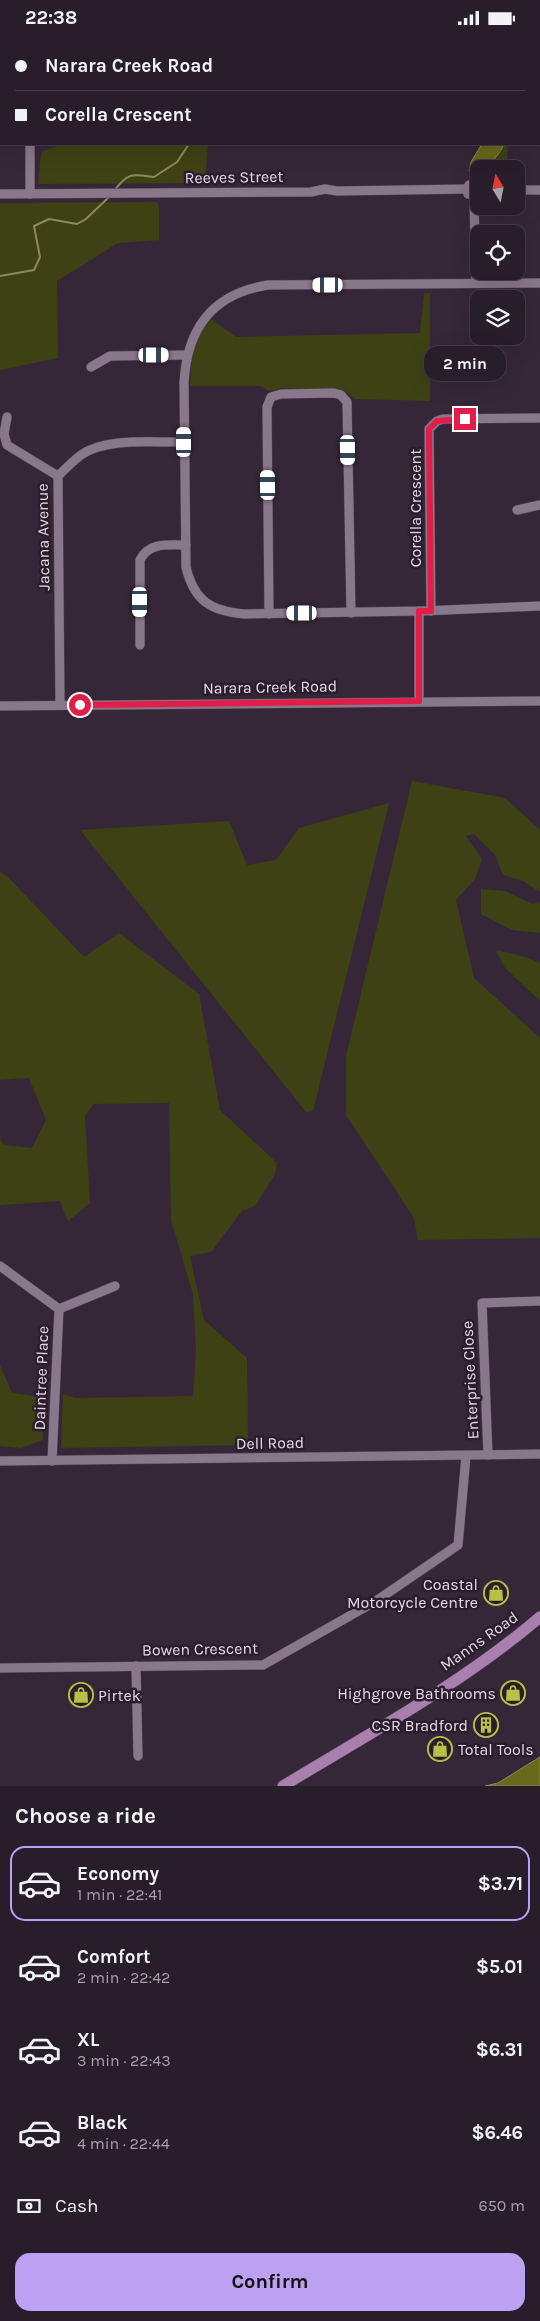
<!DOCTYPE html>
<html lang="en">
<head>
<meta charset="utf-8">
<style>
  :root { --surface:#281d2a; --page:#302632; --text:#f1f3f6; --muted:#a5a2a8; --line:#443b47; --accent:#bca0f2 }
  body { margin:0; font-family:Karla,sans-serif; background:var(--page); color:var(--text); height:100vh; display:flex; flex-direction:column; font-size:19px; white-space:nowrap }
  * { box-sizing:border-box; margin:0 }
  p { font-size:16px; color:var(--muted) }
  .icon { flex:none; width:28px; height:28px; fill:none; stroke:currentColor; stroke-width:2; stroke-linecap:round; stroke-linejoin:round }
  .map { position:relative; height:1751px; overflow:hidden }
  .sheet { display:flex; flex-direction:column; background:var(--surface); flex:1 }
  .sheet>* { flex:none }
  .hud { position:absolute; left:0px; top:0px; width:540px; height:110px; box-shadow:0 5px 20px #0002,0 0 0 1px var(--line); display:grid; align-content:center; height:110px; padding:0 15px; background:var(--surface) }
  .needle { width:32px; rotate:350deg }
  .tools { position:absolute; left:470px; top:125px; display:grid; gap:10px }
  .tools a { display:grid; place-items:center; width:55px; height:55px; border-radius:10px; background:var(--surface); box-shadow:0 5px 20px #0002,0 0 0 1px var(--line); font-size:25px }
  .end { position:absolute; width:22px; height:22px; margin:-11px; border:6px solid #e11d48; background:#fff; box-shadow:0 0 0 2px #fff }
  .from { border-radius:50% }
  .bubble { position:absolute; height:35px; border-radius:15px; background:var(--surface); box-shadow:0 5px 20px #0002,0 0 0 1px var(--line); font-size:16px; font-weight:700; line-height:35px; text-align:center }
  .car { position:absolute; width:15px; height:30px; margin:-15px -8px; border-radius:6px; box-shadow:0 0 4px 1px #0007; background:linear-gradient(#fff 24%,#345 0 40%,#fff 0 76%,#345 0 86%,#fff 0) }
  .hud b { display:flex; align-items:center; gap:18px; height:48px; font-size:19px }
  .hud b+b { border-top:1px solid var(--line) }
  .hud i { width:12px; height:12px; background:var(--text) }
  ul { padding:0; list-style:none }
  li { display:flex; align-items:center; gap:15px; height:75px; margin:0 10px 8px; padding:0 5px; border:2px solid transparent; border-radius:15px }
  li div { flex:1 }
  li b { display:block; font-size:19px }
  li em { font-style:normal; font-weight:700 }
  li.active { border-color:var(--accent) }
  li>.icon { width:45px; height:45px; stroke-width:1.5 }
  h2 { padding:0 15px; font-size:22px; line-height:60px }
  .pay { display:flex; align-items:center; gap:12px; height:55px; padding:0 15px; font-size:19px }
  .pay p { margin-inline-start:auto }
  .primary-button { display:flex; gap:10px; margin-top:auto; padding:10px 15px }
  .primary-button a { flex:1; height:58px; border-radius:15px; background:var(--accent); color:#111; font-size:20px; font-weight:700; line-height:58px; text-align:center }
  .status { display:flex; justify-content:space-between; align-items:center; height:35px; padding:0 25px; background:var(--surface); direction:ltr }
  .status svg { height:14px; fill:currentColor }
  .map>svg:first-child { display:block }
  .green { fill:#3e4114 }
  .water { fill:#666a1b; stroke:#8c8b57 }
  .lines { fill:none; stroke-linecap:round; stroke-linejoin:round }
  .stream { stroke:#8c8b57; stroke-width:2 }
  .minor-casing { stroke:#504452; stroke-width:10 }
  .major-casing { stroke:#504452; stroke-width:12 }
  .minor { stroke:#89778b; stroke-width:9 }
  .major { stroke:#a97fae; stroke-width:11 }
  .route { stroke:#e11d48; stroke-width:6 }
  .labels { text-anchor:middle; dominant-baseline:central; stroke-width:5; stroke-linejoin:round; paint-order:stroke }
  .street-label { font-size:16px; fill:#e3d9e3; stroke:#2c1d2d }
  .poi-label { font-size:16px; fill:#e3d9e3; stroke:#2c1d2d; text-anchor:end }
</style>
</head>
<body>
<div class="status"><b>22:38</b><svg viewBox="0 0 49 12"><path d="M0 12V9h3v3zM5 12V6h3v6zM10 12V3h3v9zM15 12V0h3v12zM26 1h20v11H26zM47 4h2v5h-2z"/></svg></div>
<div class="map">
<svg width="540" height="1751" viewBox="0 0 540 1751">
  <rect width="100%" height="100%" fill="#362738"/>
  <g class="green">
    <polygon points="62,109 208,109 205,148 38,149 41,117"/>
    <polygon points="504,109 508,109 507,134 482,134 501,115"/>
    <polygon points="157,167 159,173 159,205 118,208 57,246 58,323 0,335 0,168"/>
    <path d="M 430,258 L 430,366 L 355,364 L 344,355 L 281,353 L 269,356 L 261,351 L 190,351 C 192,324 192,305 211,284 L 236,302 L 420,298 L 424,259 Z"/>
    <polygon points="412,746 505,763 540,795 540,857 523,846 503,840 495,820 474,799 466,801 482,824 475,844 456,865 474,943 540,1003 540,1203 418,1205 414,1183 346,1080 346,1021"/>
    <polygon points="389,768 313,1076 306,1077 80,795 229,786 247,830 276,825 299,793"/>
    <polygon points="0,837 8,842 84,922 119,898 199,959 220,1075 277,1128 275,1139 255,1171 242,1176 211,1217 190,1221 204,1285 247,1323 248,1410 61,1413 63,1359 76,1363 193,1361 196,1316 193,1259 171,1185 169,1068 94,1069 85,1080 90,1168 68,1186 60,1166 0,1170 0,1104 4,1110 32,1113 46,1085 29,1043 0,1045"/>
    <polygon points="481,854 505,856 532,869 540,867 540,898 512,895 481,879"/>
    <polygon points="496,915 526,922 540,928 540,966 505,933"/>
    <polygon points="0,1330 12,1358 41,1362 43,1405 21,1413 0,1411"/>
  </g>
  <g class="water">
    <path d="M 482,109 L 504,109 C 499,122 481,140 469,136 L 471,127 Z"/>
    <polygon points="540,1722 540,1751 485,1751 498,1748"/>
  </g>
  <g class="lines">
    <g class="stream">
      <polyline points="173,1 173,0"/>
      <polyline points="305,1 307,0"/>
      <path d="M 114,156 C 128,137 132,139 154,142 L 177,127 L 189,109"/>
      <polyline points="0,241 34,235 40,222 34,191 49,184 77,189 86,184 109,162"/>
    </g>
    <defs>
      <g id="minor">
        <polyline points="31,1 31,0"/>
        <polyline points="516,155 540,155"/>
        <polyline points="0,159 311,157 325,154 337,156 467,154"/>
        <polyline points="30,159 30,109"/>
        <polyline points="468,159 467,154 469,150 479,149"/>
        <polyline points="474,164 476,248"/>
        <path d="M 540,248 L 268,250 C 212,259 187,293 184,348 L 186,532 C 194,566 211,576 244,579 L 422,576 L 540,571"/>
        <polyline points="91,332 110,321 187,320"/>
        <polyline points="7,382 4,399 7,410 58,441"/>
        <polyline points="517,475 540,470"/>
        <polyline points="419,576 419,666"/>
        <polyline points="431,576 429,394 437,386 443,384 540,383"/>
        <polyline points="269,579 267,372 271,362 281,359 334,358 341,360 347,367 351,578"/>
        <path d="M 140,610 L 140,525 C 149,507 168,510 186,510"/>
        <path d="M 60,670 L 58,441 C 65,434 73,426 81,420 C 107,402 154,408 184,407"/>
        <polyline points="0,671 540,666"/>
        <polyline points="0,1231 59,1274 52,1426"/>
        <polyline points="59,1274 115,1251"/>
        <polyline points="488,1420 482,1268 540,1266"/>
        <polyline points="0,1426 540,1419"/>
        <polyline points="136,1631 138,1721"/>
        <polyline points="0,1633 263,1630 376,1566 458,1510 466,1421"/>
      </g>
      <path id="major" d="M 283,1751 C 370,1698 463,1648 540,1582"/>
    </defs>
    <use href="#minor" class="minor-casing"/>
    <use href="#major" class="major-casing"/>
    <use href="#minor" class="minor"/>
    <use href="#major" class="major"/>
  </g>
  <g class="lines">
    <polyline class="route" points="80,670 419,666 419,576 431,576 429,394 437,386 465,384"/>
  </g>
  <defs>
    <symbol id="shop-ring" viewBox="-11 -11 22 22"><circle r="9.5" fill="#2c1d2d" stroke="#b9c046" stroke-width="1.5"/><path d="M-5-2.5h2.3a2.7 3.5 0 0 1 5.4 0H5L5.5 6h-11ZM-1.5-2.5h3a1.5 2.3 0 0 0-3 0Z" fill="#b9c046"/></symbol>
    <symbol id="building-ring" viewBox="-11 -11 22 22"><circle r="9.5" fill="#2c1d2d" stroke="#b9c046" stroke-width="1.5"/><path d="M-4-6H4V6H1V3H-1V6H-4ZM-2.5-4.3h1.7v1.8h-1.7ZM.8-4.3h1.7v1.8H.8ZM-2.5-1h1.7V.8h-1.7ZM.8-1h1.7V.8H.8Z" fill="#b9c046"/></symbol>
  </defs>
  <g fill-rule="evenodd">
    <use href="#shop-ring" x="482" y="1544" width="28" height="28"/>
    <use href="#shop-ring" x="499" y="1644" width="28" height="28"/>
    <use href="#shop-ring" x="67" y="1646" width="28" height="28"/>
    <use href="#building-ring" x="472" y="1676" width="28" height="28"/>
    <use href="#shop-ring" x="426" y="1700" width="28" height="28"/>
  </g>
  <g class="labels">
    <g class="street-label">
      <text transform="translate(234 142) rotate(-1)">Reeves Street</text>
      <text transform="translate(415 473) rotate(-90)">Corella Crescent</text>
      <text transform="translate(43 502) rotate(-91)">Jacana Avenue</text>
      <text transform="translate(270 652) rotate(-1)">Narara Creek Road</text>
      <text transform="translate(41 1343) rotate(-88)">Daintree Place</text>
      <text transform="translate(470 1345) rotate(-93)">Enterprise Close</text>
      <text transform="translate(270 1408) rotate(-1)">Dell Road</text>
      <text transform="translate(479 1606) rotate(-35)">Manns Road</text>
      <text transform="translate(200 1614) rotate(-1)">Bowen Crescent</text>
    </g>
    <g class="poi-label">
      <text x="478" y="1549">Coastal<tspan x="478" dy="18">Motorcycle Centre</tspan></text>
      <text x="496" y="1658">Highgrove Bathrooms</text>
      <text x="98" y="1660" text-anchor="start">Pirtek</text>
      <text x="468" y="1690">CSR Bradford</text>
      <text x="458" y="1714" text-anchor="start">Total Tools</text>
    </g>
  </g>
</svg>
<div class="tools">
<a><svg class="needle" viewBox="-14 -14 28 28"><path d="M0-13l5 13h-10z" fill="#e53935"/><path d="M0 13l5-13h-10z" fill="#a5a2a8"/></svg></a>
<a><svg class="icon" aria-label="locate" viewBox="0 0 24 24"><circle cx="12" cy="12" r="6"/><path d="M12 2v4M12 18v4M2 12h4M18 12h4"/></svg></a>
<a><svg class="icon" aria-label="layers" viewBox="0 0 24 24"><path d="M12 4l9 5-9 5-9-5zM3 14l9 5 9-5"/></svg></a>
</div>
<i class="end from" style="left:80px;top:670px"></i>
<i class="end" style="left:465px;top:384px"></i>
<div class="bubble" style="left:424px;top:311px;width:82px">2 min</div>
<i class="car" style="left:328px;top:250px;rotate:270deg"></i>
<i class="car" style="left:154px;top:320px;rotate:90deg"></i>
<i class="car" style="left:184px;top:407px;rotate:0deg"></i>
<i class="car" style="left:348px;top:415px;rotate:179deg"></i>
<i class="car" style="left:268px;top:450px;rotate:359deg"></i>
<i class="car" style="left:140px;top:567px;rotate:180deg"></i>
<i class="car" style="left:302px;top:578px;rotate:270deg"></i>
<div class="hud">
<b><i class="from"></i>Narara Creek Road</b>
<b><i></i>Corella Crescent</b>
</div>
</div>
<section class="sheet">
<h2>Choose a ride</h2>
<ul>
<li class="active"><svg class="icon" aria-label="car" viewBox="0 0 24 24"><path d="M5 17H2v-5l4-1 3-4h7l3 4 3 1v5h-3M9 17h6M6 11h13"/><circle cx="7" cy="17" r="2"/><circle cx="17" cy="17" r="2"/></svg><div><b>Economy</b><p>1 min · 22:41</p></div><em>$3.71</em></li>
<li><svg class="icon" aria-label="car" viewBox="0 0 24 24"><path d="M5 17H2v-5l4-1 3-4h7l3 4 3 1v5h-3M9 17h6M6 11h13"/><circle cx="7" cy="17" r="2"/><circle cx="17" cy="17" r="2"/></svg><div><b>Comfort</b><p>2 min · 22:42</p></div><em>$5.01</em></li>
<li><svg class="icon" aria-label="car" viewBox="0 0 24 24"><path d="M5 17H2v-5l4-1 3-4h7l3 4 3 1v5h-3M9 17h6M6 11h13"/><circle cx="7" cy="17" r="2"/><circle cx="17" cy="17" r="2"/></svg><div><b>XL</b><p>3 min · 22:43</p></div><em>$6.31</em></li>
<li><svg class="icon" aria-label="car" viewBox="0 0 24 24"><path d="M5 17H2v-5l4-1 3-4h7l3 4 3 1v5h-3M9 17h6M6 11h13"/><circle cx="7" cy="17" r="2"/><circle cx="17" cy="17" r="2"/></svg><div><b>Black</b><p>4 min · 22:44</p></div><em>$6.46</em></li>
</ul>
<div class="pay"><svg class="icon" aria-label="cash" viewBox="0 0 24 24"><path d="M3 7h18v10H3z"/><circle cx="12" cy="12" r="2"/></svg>Cash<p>650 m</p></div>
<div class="primary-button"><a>Confirm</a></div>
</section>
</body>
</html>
